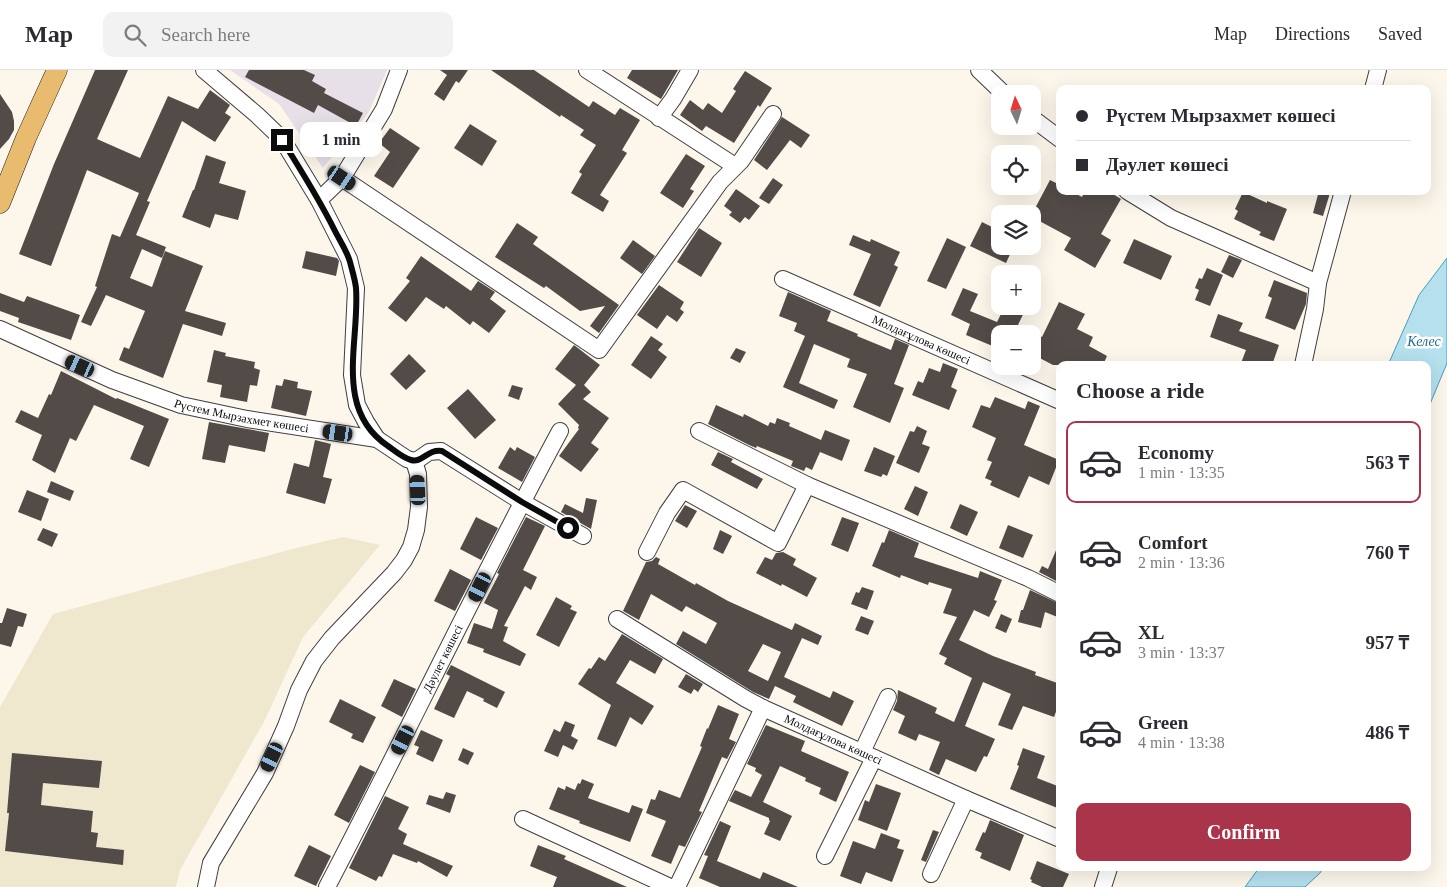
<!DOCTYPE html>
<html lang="en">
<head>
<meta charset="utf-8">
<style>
  :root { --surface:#fff; --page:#f2f2f3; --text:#2b2b33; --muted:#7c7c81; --line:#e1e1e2; --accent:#aa3449 }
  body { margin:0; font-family:Georgia,serif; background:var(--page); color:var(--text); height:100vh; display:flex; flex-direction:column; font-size:19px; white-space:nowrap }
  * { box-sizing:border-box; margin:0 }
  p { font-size:16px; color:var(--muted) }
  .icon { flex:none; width:28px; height:28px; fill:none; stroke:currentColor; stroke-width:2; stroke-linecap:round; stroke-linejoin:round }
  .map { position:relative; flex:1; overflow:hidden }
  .side { position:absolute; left:1056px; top:291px; width:375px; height:510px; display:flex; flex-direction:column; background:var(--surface); border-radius:10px; box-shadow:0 5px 20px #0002 }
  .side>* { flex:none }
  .hud { position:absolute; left:1056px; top:15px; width:375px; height:110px; border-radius:10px; box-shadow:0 5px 20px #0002; display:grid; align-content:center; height:110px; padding:0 20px; background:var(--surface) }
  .needle { width:32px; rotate:356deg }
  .buttons { position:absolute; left:991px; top:15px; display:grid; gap:10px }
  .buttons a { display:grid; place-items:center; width:50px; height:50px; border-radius:10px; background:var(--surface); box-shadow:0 5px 20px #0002; font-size:25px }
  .end { position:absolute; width:22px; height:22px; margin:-11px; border:6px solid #0b0b0b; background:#fff; box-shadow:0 0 0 2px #fff }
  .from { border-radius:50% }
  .bubble { position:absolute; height:35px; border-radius:10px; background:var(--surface); box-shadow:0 5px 20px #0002; font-size:16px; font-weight:600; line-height:35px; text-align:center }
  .car { position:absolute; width:15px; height:30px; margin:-15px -8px; border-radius:6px; box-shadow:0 0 4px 1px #0007; background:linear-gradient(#222 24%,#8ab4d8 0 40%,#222 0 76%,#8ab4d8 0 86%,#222 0) }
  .hud b { display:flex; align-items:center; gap:18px; height:48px; font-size:19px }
  .hud b+b { border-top:1px solid var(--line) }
  .hud i { width:12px; height:12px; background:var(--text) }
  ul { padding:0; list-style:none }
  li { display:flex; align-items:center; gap:15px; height:82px; margin:0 10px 8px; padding:0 10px; border:2px solid transparent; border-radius:10px }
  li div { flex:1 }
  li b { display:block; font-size:19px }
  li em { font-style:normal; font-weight:600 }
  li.selected { border-color:var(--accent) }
  li>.icon { width:45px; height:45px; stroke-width:1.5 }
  h2 { padding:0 20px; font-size:22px; line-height:60px }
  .button { display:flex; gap:10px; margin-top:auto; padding:10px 20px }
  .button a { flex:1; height:58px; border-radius:10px; background:var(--accent); color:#fff; font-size:20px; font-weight:600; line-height:58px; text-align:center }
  header { display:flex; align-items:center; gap:30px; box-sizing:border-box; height:70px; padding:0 25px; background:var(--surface); border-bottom:1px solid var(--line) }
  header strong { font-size:24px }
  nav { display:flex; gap:28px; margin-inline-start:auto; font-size:18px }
  .search { width:350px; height:45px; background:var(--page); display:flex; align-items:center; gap:12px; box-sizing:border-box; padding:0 18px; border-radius:10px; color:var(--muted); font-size:19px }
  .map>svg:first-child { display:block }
  .industrial { fill:#e7e0e9 }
  .farmland { fill:#efe8ce }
  .water { fill:#b5e0ee; stroke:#459dbd }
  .building { fill:#524b48; fill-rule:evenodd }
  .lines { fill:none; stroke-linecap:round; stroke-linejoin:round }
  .minor-casing { stroke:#3e3e3e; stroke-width:18 }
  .major-casing { stroke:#1c1c1c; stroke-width:21 }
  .minor { stroke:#fff; stroke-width:16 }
  .major { stroke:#e8bb6f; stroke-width:20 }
  .route { stroke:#0b0b0b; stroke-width:6 }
  .labels { text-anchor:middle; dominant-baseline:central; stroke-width:5; stroke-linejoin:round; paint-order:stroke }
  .street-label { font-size:12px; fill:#0b0b0b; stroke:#fff }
  .water-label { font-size:14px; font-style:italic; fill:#236d8d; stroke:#fff }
</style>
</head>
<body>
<header>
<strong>Map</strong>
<div class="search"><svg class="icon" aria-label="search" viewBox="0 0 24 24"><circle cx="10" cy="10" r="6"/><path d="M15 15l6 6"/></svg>Search here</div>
<nav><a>Map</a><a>Directions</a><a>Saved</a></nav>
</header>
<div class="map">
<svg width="1447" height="817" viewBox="0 0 1447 817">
  <rect width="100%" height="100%" fill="#fdf7eb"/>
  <polygon class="industrial" points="230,0 387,0 369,42 323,98 279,34"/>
  <polygon class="farmland" points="343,467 380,475 303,567 264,652 180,800 176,817 0,817 0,637 53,544 296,478"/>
  <g class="water">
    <polygon points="1447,188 1447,293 1428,339 1428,295 1388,295 1419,225"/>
    <polygon points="1259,798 1323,798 1320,803 1305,817 1245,817"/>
  </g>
  <g class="building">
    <polygon points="95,0 128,0 97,69 140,88 168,26 198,39 210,20 230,35 225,43 231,47 215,72 182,51 147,131 150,132 136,165 166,177 162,188 142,179 130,208 152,217 165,181 203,196 185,241 226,253 222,266 183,254 163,308 119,290 124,277 129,279 145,241 106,225 91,256 81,252 97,217 95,216 112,164 120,167 139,123 87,100 51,196 19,184 54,94"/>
    <polygon points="249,0 304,0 315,5 312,11 326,19 324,23 363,43 356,56 318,35 314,43 245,7"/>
    <polygon points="440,0 468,0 459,13 456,11 444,31 434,24 447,5"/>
    <polygon points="491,0 534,0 589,37 593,31 615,45 620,38 640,50 622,80 627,83 600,125 609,131 603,142 571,123 582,104 579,102 596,75 580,65 584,60 561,45 560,47"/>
    <polygon points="632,0 678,0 661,29 627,8"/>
    <polygon points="745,1 772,18 760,37 758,35 734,73 706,56 702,61 680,45 690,30 703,40 708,33 722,43 736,21 733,19"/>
    <polygon points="0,24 12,42 14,51 14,60 9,69 0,79"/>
    <polygon points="782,47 810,65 801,78 790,70 767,100 754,90"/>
    <polygon points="470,54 497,71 482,96 454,78"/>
    <polygon points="390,58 420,78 393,118 374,106 390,82 379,73"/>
    <polygon points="686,84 705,96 690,119 694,121 683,138 660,123"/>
    <polygon points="206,85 226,92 219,113 246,121 238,150 215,144 210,158 182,147 193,120 194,120"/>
    <polygon points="773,108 783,115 769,134 759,128"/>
    <polygon points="1050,110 1060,115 1060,121 1071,121 1082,127 1085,121 1108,121 1121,129 1101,164 1111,170 1095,198 1064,180 1071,168 1032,147 1032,144"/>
    <polygon points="736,119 760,136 749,150 745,147 740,153 729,145 732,142 724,136"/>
    <polygon points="1319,121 1330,123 1323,146 1313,143"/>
    <polygon points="1243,122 1267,133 1267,131 1287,139 1274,171 1259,165 1261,162 1234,149 1238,141 1235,139"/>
    <polygon points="982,152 994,158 991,164 1000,168 1000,176 1012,180 1006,193 970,176"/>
    <polygon points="517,153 538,167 533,174 619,235 599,263 590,256 605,236 580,241 546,216 544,218 495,187"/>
    <polygon points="699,158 722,173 701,207 677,192"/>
    <polygon points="853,165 870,172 871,169 900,182 894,195 898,197 880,237 853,225 871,184 849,175"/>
    <polygon points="947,168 966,177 946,219 927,211"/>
    <polygon points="1134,169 1172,186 1161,210 1123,193"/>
    <polygon points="633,170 655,186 642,204 620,188"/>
    <polygon points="306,181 337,188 339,191 336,206 302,198"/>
    <polygon points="1229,185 1242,190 1233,208 1221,202"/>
    <polygon points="421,186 471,221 478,211 495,222 490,229 506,241 489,263 473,251 470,255 446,236 444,239 426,227 406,252 388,238 410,211 406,208"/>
    <polygon points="1207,198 1223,205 1210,236 1195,230 1199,220 1195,218 1199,208 1202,209"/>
    <polygon points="1274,210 1307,223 1306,234 1295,260 1265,248 1272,228 1268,226"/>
    <polygon points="659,215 684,232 680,239 684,242 677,252 667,245 657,259 637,245"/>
    <polygon points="963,218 978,224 970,241 997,252 1005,236 1027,236 1018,255 1042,267 1059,232 1085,244 1077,259 1093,267 1089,276 1107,286 1103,295 1053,295 1032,284 1032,264 1000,264 995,277 966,265 970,254 951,245"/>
    <polygon points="788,222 831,241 827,251 858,264 857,266 891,280 895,269 909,275 894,314 904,318 890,353 853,337 867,304 847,297 850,289 814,274 799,313 838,330 834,339 783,317 805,266 794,261 797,253 779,246"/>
    <polygon points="0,223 24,232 27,226 80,245 71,270 18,252 19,248 0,241"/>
    <polygon points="1218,244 1243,253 1239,261 1279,275 1272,295 1248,295 1241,293 1246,280 1210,267"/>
    <polygon points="651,266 663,274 658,280 667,287 651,309 631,295"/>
    <polygon points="574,275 600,295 584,315 591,322 583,329 609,348 591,373 599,379 581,402 559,386 579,359 578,358 579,355 558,334 576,315 555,299"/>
    <polygon points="736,278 746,282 740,293 730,288"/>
    <polygon points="214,280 226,283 225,286 255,292 254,298 260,300 257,316 250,315 247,332 220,327 222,315 207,312"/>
    <polygon points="409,284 426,301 406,320 390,304"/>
    <polygon points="943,293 958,299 951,317 957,320 949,340 912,325 918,311 923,313 929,298 940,302"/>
    <polygon points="61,301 116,329 117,328 169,349 149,397 130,389 144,356 94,335 76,371 70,368 55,403 32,390 42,365 15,352 21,340 38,348 49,324 51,325"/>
    <polygon points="284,309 298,312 297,318 312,321 306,346 271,338 276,315 282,316"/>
    <polygon points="512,315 523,318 519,330 508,326"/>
    <polygon points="468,319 496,350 475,369 447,338"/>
    <polygon points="995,327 1025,339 1028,331 1040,336 1024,375 1059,390 1049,415 1029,406 1019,428 990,415 992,411 985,408 992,392 987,390 996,368 972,357 981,335 990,338"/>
    <polygon points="716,335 743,347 744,344 768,356 770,352 775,354 777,348 790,353 789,356 821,370 825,360 850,370 842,391 820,382 812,400 806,397 804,401 791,396 793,391 757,376 756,378 749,375 708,354"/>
    <polygon points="209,352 269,363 265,382 229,375 225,393 202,389"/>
    <polygon points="917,356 927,361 922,374 930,377 919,403 896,393 910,361 914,362"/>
    <polygon points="315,370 331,374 323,407 332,409 325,434 286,423 294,393 309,397"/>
    <polygon points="510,377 515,381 517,377 535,387 522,412 498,398"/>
    <polygon points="874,377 895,386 887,406 883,404 881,407 864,401"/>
    <polygon points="718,382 733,389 731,392 763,409 757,419 711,395"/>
    <polygon points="51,411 74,421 70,431 47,422"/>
    <polygon points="915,416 928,422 918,446 904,439"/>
    <polygon points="27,420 49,429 41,451 18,442"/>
    <polygon points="586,428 597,430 591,459 561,442 565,434 583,443"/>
    <polygon points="960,434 978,442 967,466 950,458"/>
    <polygon points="685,435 697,441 687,458 675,451"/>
    <polygon points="476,447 498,458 481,490 460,479"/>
    <polygon points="526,447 545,456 523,500 537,507 531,520 525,516 504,556 508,557 503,571 526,584 520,596 483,582 484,579 467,573 474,553 492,559 498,540 484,533 499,504 497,503"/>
    <polygon points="842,447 859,453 848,482 831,475"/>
    <polygon points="1008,455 1033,465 1023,488 999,478"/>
    <polygon points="43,458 58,464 52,477 37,470"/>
    <polygon points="720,460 732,466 723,484 713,479"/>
    <polygon points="889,460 919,473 914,487 978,508 980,501 1002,510 994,530 997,531 989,547 974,540 959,570 993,586 1036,602 1035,605 1060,614 1060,631 1054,647 1023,636 1012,660 998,655 1011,624 983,612 965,656 995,669 987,687 984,686 976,702 946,689 939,705 929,700 940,672 919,664 916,671 898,663 905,646 893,640 897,631 898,620 937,638 935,643 954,652 972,608 944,594 947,588 939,584 957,547 943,543 952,519 929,512 928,515 901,505 900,508 872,496 882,472 884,473"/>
    <polygon points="1060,471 1060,513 1039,502 1042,496 1048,499"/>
    <polygon points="783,482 796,489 793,495 817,508 807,527 782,514 781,516 756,503 765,487 772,490 776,483"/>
    <path d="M 656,487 L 660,489 L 658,494 L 695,515 L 696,513 L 728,531 L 792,560 L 795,553 L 822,566 L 818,575 L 802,568 L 784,607 L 830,628 L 833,621 L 854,631 L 842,656 L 793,632 L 796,626 L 775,616 L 769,629 L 753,622 L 676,574 L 683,561 L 706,574 L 717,553 L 686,536 L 682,542 L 651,524 L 639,550 L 623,541 L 646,492 L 652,491 ZM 763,574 L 781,582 L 768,611 L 748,601 Z"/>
    <polygon points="450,499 471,510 455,541 434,531"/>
    <polygon points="862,517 874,521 867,540 851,534 856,522 859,523"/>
    <polygon points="1030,520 1060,534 1060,548 1045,542 1041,558 1018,552 1021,540 1023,540"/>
    <polygon points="556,527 572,536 570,539 577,542 559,577 536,565"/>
    <polygon points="7,538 27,544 23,557 18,556 11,577 0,574 0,553 2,553"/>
    <polygon points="1001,544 1012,549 1006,563 995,558"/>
    <polygon points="861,546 874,551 868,565 855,560"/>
    <polygon points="622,564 663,589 655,604 630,590 616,613 654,636 642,655 630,647 616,677 597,669 611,635 578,614 589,598 591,599 599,587 605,591"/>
    <polygon points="451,595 505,622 497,638 483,631 484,629 467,621 454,648 434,639 450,606 446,604"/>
    <polygon points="686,604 703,614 698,622 694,619 691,624 678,617"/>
    <polygon points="394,609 416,619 402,647 381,636"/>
    <polygon points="340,629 376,647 363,673 351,668 353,664 329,652"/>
    <polygon points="718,635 739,644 729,669 736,672 727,689 722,687 699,741 702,742 685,777 679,775 671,794 651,786 666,751 646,743 651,729 655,730 659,720 680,728 702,677 700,676 707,658 708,659"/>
    <polygon points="565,651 575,655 571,666 578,670 573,680 563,675 558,687 544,681 554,659 560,662"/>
    <polygon points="766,655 805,671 801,681 849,702 836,732 819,724 821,718 805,711 806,708 780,696 763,732 792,746 780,771 764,764 770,751 769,750 769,748 729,731 735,720 751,727 762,705 755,701 756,698 747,694"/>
    <polygon points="421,660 443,670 433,692 416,684 419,677 414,675"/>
    <polygon points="463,678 474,683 468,695 458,690"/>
    <polygon points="1023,678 1045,686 1037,708 1060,717 1060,739 1010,719 1019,696 1017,695"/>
    <polygon points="12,683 102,691 99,718 43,713 41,735 93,741 91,762 98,763 96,777 124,780 123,795 5,781 9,743 7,743"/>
    <polygon points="360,695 375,702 349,753 334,745"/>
    <polygon points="582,709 594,714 588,728 629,743 632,735 643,739 630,772 579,753 580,751 549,739 558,717 565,720 566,716 575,720 578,713 580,714"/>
    <polygon points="876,714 901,723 887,761 858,750 865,730 869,732"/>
    <polygon points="446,722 456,725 450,743 426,734 429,725 443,729"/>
    <polygon points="385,726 409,737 398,759 407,764 403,774 453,796 447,807 418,791 417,793 393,784 382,807 379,806 376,811 349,798"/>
    <polygon points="990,750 1024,765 1010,801 980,788 982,783 975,780 983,762 985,763"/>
    <polygon points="720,751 731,756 717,791 760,809 763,802 798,817 720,817 699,808 708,786 704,785"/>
    <polygon points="933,760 939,762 926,792 921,790"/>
    <polygon points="881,763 900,770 897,778 904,780 892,812 866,802 861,814 840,806 853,771 875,779"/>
    <polygon points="309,775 331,786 316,816 294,806"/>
    <polygon points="538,775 566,786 564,789 627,817 553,817 557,807 530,796"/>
    <polygon points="1037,791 1069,804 1063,817 1042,817 1031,812 1032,810 1030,809"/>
  </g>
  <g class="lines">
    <defs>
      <g id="minor">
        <polyline points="204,0 257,45 282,69 319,130 349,189 356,218 352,305 357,335 366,352 377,369"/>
        <polyline points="587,0 735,96"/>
        <polyline points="979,0 1004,24"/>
        <polyline points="1373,19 1378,0"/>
        <polyline points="659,48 673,29 690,0"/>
        <polyline points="1032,48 1060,69"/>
        <polyline points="342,108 599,280 720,112 741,91 773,44"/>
        <polyline points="1127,121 1171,148 1318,213"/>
        <polyline points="319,130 342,108 384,39 399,0"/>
        <path id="s1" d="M 783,209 L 1060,331"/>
        <path id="s2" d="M 0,259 L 112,310 L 181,335 L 247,349 L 377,369 L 407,389 L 414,391 L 419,389 L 429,382 L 441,381 L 522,432 L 583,466"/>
        <polyline points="1303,295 1315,239 1318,213 1343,121"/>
        <polyline points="699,361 807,415 1028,508 1060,524"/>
        <polyline points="647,482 667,443 683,420 778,473 807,415"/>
        <path id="s3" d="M 617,549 L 746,629 L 763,638 L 966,729 L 1060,769"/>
        <polyline points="862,682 888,627"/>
        <polyline points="523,749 670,817"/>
        <polyline points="825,786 874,688"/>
        <polyline points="931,804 966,729"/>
        <polyline points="206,817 211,793 265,703 286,656 299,620 314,591 332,568 394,503 404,490 411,477 416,460 419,437 418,404 414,391"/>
        <path id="s4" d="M 327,817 C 406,666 479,511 560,361"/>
        <polyline points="677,817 763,638"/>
        <polyline points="1103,817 1109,798"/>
      </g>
      <polyline id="major" points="0,133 26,68 57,0"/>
    </defs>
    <use href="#minor" class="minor-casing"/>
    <use href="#major" class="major-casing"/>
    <use href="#minor" class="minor"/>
    <use href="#major" class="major"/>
  </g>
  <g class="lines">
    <path class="route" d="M 282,70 C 301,100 319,129 335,161 C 340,171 347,181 350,192 C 352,200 355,209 356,218 C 360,272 333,339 388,376 C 395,381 403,388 411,390 C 423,393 427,379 442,381 L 522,432 L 568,458"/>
  </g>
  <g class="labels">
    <g class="street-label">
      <text stroke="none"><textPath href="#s1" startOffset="151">Молдағұлова көшесі</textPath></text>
      <text stroke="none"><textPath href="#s2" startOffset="258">Рүстем Мырзахмет көшесі</textPath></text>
      <text stroke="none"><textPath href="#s4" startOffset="256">Дәулет көшесі</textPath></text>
      <text stroke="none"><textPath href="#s3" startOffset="248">Молдағұлова көшесі</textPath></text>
    </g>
    <g class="water-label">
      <text x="1424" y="271">Келес</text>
    </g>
  </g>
</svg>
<div class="buttons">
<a><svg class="needle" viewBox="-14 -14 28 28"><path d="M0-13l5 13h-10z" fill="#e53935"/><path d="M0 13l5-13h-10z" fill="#7c7c81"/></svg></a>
<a><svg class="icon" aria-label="locate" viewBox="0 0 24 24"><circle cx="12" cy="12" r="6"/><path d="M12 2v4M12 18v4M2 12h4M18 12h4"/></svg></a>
<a><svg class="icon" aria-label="layers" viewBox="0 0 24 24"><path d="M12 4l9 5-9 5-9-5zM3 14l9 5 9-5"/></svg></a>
<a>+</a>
<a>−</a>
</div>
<i class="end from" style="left:568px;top:458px"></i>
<i class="end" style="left:282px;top:70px"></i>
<div class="bubble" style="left:300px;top:52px;width:82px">1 min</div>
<i class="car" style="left:342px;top:108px;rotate:124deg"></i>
<i class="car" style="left:80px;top:296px;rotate:294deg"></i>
<i class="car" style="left:338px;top:363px;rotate:278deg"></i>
<i class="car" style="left:418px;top:420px;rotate:357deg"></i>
<i class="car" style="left:480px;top:517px;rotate:206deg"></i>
<i class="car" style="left:403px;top:670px;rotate:207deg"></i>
<i class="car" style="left:272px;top:687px;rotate:205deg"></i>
<div class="hud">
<b><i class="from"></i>Рүстем Мырзахмет көшесі</b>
<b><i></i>Дәулет көшесі</b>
</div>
<section class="side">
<h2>Choose a ride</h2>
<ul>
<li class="selected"><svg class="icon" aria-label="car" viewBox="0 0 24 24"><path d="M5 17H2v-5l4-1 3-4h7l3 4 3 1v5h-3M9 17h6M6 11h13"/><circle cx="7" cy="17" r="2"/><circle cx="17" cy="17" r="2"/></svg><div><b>Economy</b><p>1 min · 13:35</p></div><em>563 ₸</em></li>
<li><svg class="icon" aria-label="car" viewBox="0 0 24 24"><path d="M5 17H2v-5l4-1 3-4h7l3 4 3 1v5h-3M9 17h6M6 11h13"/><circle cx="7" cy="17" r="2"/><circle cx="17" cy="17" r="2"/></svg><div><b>Comfort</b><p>2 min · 13:36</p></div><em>760 ₸</em></li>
<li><svg class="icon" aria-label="car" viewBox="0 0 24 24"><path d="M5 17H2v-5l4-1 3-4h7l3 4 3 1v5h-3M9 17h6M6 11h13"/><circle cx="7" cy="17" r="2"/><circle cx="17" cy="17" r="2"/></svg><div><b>XL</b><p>3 min · 13:37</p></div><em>957 ₸</em></li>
<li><svg class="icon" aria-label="car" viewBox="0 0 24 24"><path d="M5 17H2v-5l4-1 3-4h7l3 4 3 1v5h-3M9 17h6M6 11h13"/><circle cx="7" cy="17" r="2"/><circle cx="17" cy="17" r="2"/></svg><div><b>Green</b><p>4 min · 13:38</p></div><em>486 ₸</em></li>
</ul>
<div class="button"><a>Confirm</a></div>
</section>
</div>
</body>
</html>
